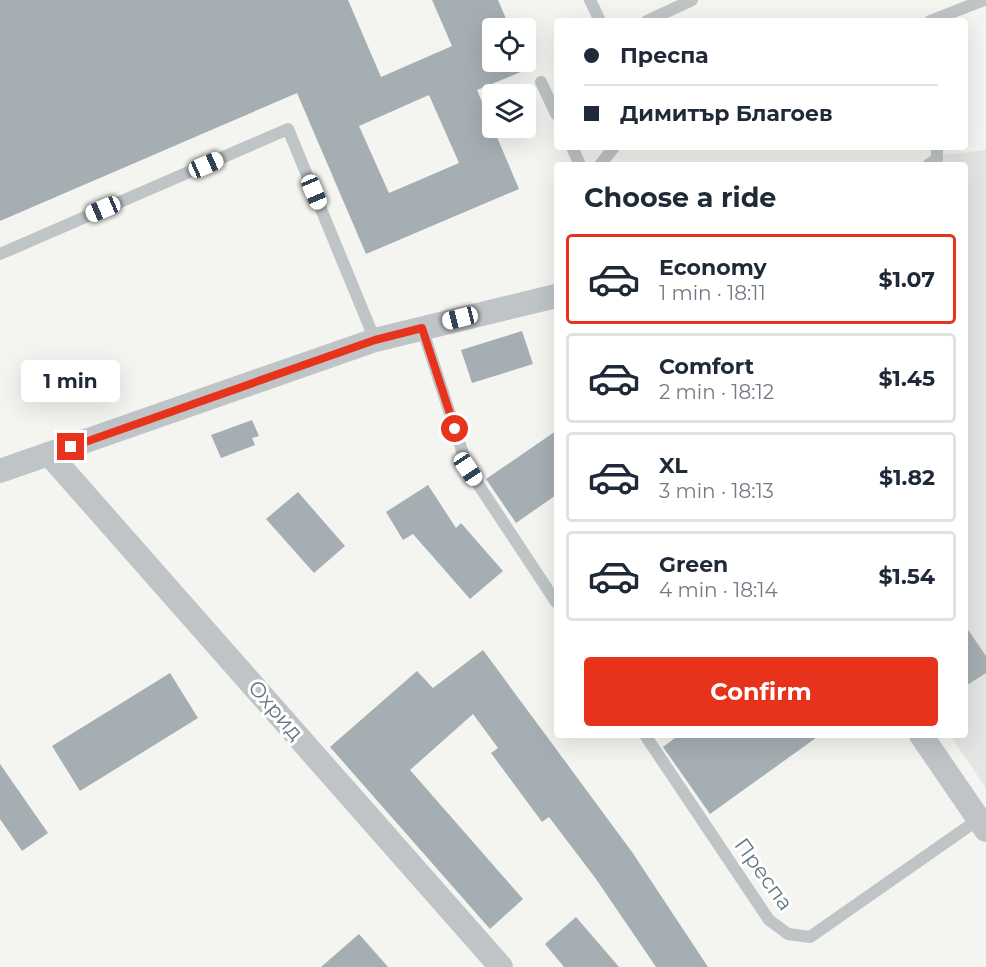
<!DOCTYPE html>
<html lang="en">
<head>
<meta charset="utf-8">
<style>
  :root { --surface:#fff; --page:#f2f2f3; --text:#1f2937; --muted:#747a83; --line:#e0e1e3; --accent:#e8331c }
  body { margin:0; font-family:Montserrat,sans-serif; background:var(--page); color:var(--text); height:100vh; display:flex; flex-direction:column; font-size:22px; white-space:nowrap }
  * { box-sizing:border-box; margin:0 }
  p { font-size:20px; color:var(--muted) }
  .icon { flex:none; width:33px; height:33px; fill:none; stroke:currentColor; stroke-width:2; stroke-linecap:round; stroke-linejoin:round }
  .map { position:relative; flex:1; overflow:hidden }
  .side { position:absolute; left:554px; top:162px; width:414px; height:576px; display:flex; flex-direction:column; background:var(--surface); border-radius:6px; box-shadow:0 6px 24px #0002 }
  .side>* { flex:none }
  .banner { position:absolute; left:554px; top:18px; width:414px; height:132px; border-radius:6px; box-shadow:0 6px 24px #0002; display:grid; align-content:center; height:132px; padding:0 30px; background:var(--surface) }
  .fabs { position:absolute; left:482px; top:18px; display:grid; gap:12px }
  .fabs a { display:grid; place-items:center; width:54px; height:54px; border-radius:6px; background:var(--surface); box-shadow:0 6px 24px #0002; font-size:30px }
  .end { position:absolute; width:27px; height:27px; margin:-14px; border:8px solid #e8331c; background:#fff; box-shadow:0 0 0 3px #fff }
  .from { border-radius:50% }
  .bubble { position:absolute; height:42px; border-radius:6px; background:var(--surface); box-shadow:0 6px 24px #0002; font-size:20px; font-weight:700; line-height:42px; text-align:center }
  .car { position:absolute; width:18px; height:36px; margin:-18px -9px; border-radius:8px; box-shadow:0 0 4px 2px #0007; background:linear-gradient(#fff 24%,#345 0 40%,#fff 0 76%,#345 0 86%,#fff 0) }
  .banner b { display:flex; align-items:center; gap:21px; height:57px; font-size:22px }
  .banner b+b { border-top:2px solid var(--line) }
  .banner i { width:15px; height:15px; background:var(--text) }
  ul { padding:0; list-style:none }
  li { display:flex; align-items:center; gap:18px; height:90px; margin:0 12px 9px; padding:0 18px; border:3px solid var(--line); border-radius:6px }
  li div { flex:1 }
  li b { display:block; font-size:22px }
  li em { font-style:normal; font-weight:700 }
  li.current { border-color:var(--accent) }
  li>.icon { width:54px; height:54px; stroke-width:1.5 }
  h2 { padding:0 30px; font-size:27px; line-height:72px }
  .primary-button { display:flex; gap:12px; margin-top:auto; padding:12px 30px }
  .primary-button a { flex:1; height:69px; border-radius:6px; background:var(--accent); color:#fff; font-size:24px; font-weight:700; line-height:69px; text-align:center }
  .map>svg:first-child { display:block }
  .built { fill:#e5e5e3 }
  .building { fill:#a5afb3; fill-rule:evenodd }
  .lines { fill:none; stroke-linecap:round; stroke-linejoin:round }
  .lane { stroke:#bfc4c6; stroke-width:12 }
  .street { stroke:#bfc4c6; stroke-width:24 }
  .route { stroke:#e8331c; stroke-width:8 }
  .labels { text-anchor:middle; dominant-baseline:central; stroke-width:6; stroke-linejoin:round; paint-order:stroke }
  .street-label { font-size:21px; fill:#627882; stroke:#fff }
</style>
</head>
<body>
<div class="map">
<svg width="986" height="967" viewBox="0 0 986 967">
  <rect width="100%" height="100%" fill="#f4f4f0"/>
  <polygon class="built" points="986,150 986,788 950,735 964,735 964,165 930,165 942,155"/>
  <g class="building">
    <path d="M 0,0 L 348,0 L 381,77 L 452,46 L 432,0 L 498,0 L 510,28 L 492,28 L 492,62 L 524,62 L 528,69 L 477,90 L 519,189 L 366,254 L 297,93 L 0,221 ZM 429,95 L 459,163 L 389,193 L 359,126 Z"/>
    <polygon points="522,331 533,364 472,383 461,350"/>
    <polygon points="252,420 259,436 252,438 255,445 221,458 211,435"/>
    <polygon points="556,431 556,495 516,523 486,479"/>
    <polygon points="428,485 456,528 461,523 503,571 470,599 413,534 403,540 386,512"/>
    <polygon points="298,492 345,546 314,573 266,519"/>
    <polygon points="964,624 986,656 986,673 964,687"/>
    <polygon points="483,650 632,852 708,967 656,967 596,879 549,817 542,822 491,753 498,748 473,714 410,770 523,899 490,929 330,747 417,671 433,688"/>
    <polygon points="170,673 198,718 80,791 52,746"/>
    <polygon points="679,735 820,735 710,814 663,747"/>
    <polygon points="0,764 48,833 22,851 0,819"/>
    <polygon points="576,917 619,967 564,967 545,944"/>
    <polygon points="359,934 388,967 321,967"/>
  </g>
  <g class="lines">
    <g class="lane">
      <polyline points="590,0 600,21"/>
      <polyline points="647,21 692,0"/>
      <polyline points="930,21 984,0"/>
      <polyline points="541,82 556,114"/>
      <polyline points="572,147 580,165"/>
      <polyline points="600,165 614,147"/>
      <polyline points="928,165 937,159 937,147"/>
      <polyline points="0,254 288,129 375,340"/>
      <polyline points="422,328 468,469 556,602"/>
      <polyline points="645,735 769,920 788,934 810,937 979,819"/>
    </g>
    <g class="street">
      <polyline points="49,454 501,967"/>
      <polyline points="0,471 375,340 556,296"/>
      <polyline points="921,735 986,830"/>
    </g>
  </g>
  <g class="lines">
    <polyline class="route" points="71,447 375,340 422,328 455,429"/>
  </g>
  <g class="labels">
    <g class="street-label">
      <text transform="translate(276 710) rotate(49)">Охрид</text>
      <text transform="translate(764 874) rotate(54)">Преспа</text>
    </g>
  </g>
</svg>
<div class="fabs">
<a><svg class="icon" aria-label="locate" viewBox="0 0 24 24"><circle cx="12" cy="12" r="6"/><path d="M12 2v4M12 18v4M2 12h4M18 12h4"/></svg></a>
<a><svg class="icon" aria-label="layers" viewBox="0 0 24 24"><path d="M12 4l9 5-9 5-9-5zM3 14l9 5 9-5"/></svg></a>
</div>
<i class="end from" style="left:455px;top:429px"></i>
<i class="end" style="left:71px;top:447px"></i>
<div class="bubble" style="left:21px;top:360px;width:99px">1 min</div>
<i class="car" style="left:206px;top:165px;rotate:66deg"></i>
<i class="car" style="left:314px;top:192px;rotate:157deg"></i>
<i class="car" style="left:103px;top:209px;rotate:247deg"></i>
<i class="car" style="left:460px;top:318px;rotate:256deg"></i>
<i class="car" style="left:468px;top:469px;rotate:146deg"></i>
<div class="banner">
<b><i class="from"></i>Преспа</b>
<b><i></i>Димитър Благоев</b>
</div>
<section class="side">
<h2>Choose a ride</h2>
<ul>
<li class="current"><svg class="icon" aria-label="car" viewBox="0 0 24 24"><path d="M5 17H2v-5l4-1 3-4h7l3 4 3 1v5h-3M9 17h6M6 11h13"/><circle cx="7" cy="17" r="2"/><circle cx="17" cy="17" r="2"/></svg><div><b>Economy</b><p>1 min · 18:11</p></div><em>$1.07</em></li>
<li><svg class="icon" aria-label="car" viewBox="0 0 24 24"><path d="M5 17H2v-5l4-1 3-4h7l3 4 3 1v5h-3M9 17h6M6 11h13"/><circle cx="7" cy="17" r="2"/><circle cx="17" cy="17" r="2"/></svg><div><b>Comfort</b><p>2 min · 18:12</p></div><em>$1.45</em></li>
<li><svg class="icon" aria-label="car" viewBox="0 0 24 24"><path d="M5 17H2v-5l4-1 3-4h7l3 4 3 1v5h-3M9 17h6M6 11h13"/><circle cx="7" cy="17" r="2"/><circle cx="17" cy="17" r="2"/></svg><div><b>XL</b><p>3 min · 18:13</p></div><em>$1.82</em></li>
<li><svg class="icon" aria-label="car" viewBox="0 0 24 24"><path d="M5 17H2v-5l4-1 3-4h7l3 4 3 1v5h-3M9 17h6M6 11h13"/><circle cx="7" cy="17" r="2"/><circle cx="17" cy="17" r="2"/></svg><div><b>Green</b><p>4 min · 18:14</p></div><em>$1.54</em></li>
</ul>
<div class="primary-button"><a>Confirm</a></div>
</section>
</div>
</body>
</html>
